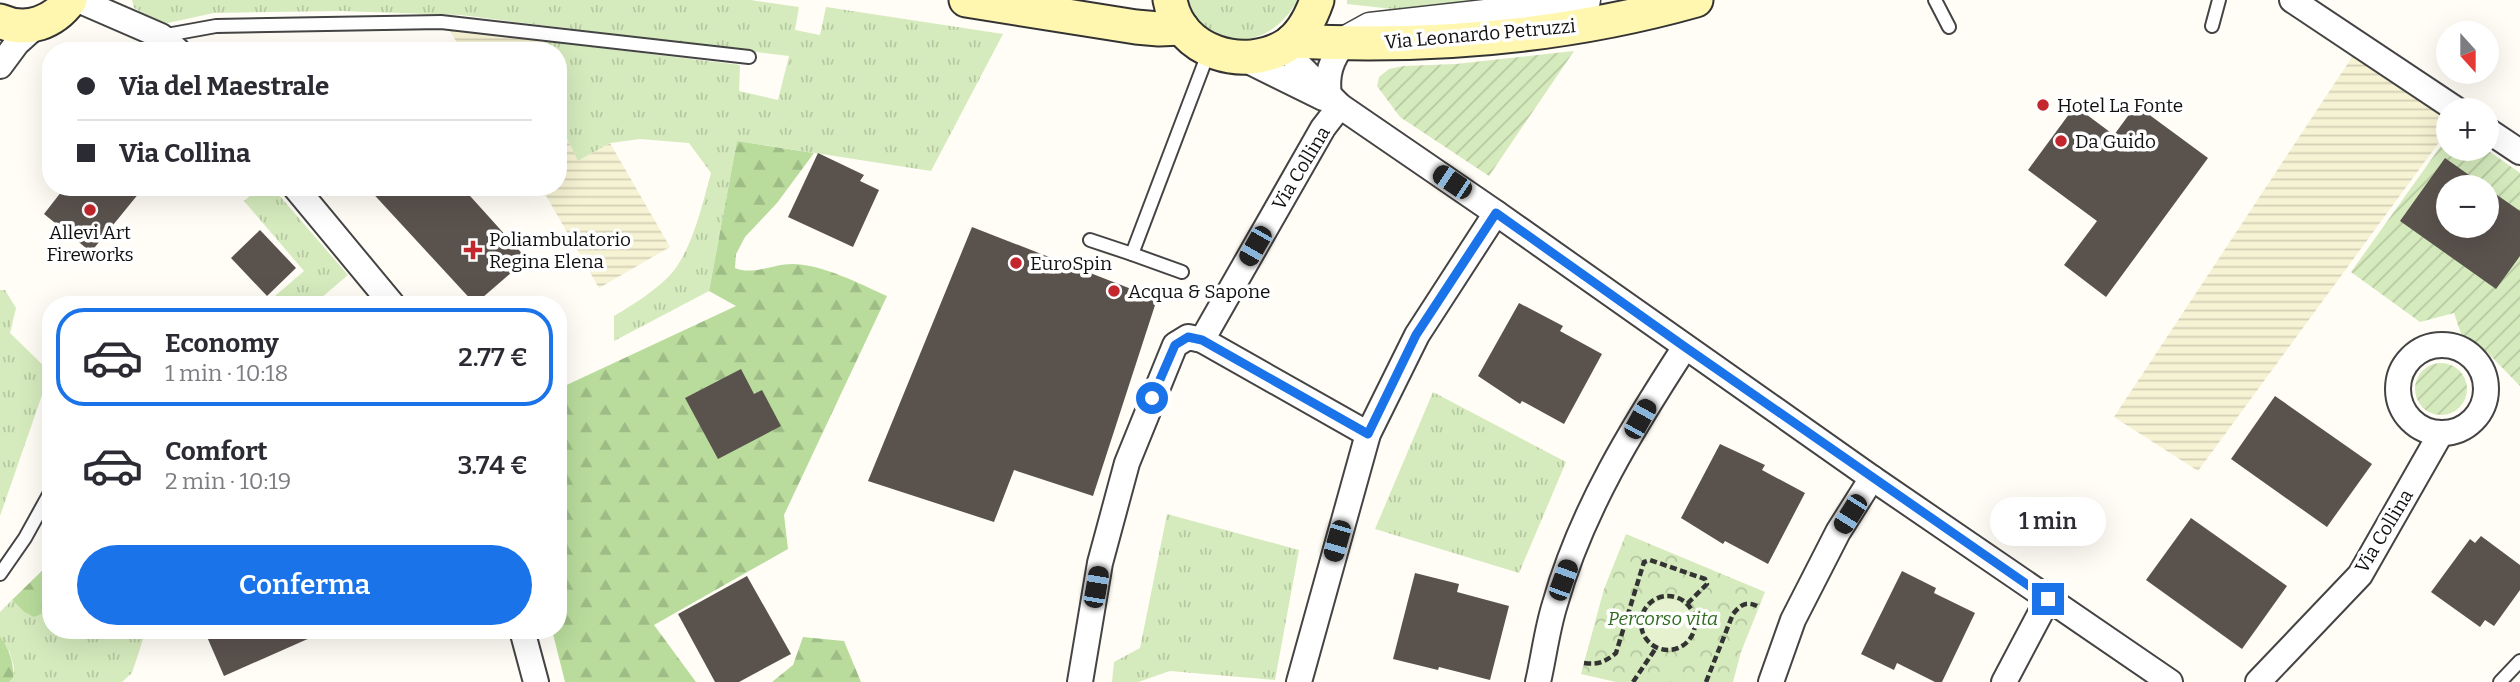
<!DOCTYPE html>
<html lang="it">
<head>
<meta charset="utf-8">
<style>
  :root { --surface:#fff; --page:#f2f2f3; --text:#2b2b33; --muted:#7c7c81; --line:#e1e1e2; --accent:#1a73e8 }
  body { margin:0; font-family:Bitter,serif; background:var(--page); color:var(--text); height:100vh; display:flex; flex-direction:column; font-size:26px; white-space:nowrap }
  * { box-sizing:border-box; margin:0 }
  p { font-size:23px; color:var(--muted) }
  .icon { flex:none; width:38px; height:38px; fill:none; stroke:currentColor; stroke-width:2; stroke-linecap:round; stroke-linejoin:round }
  .map { position:relative; flex:1; overflow:hidden }
  .panel { position:absolute; left:42px; top:296px; width:525px; height:343px; display:flex; flex-direction:column; background:var(--surface); border-radius:28px; box-shadow:0 7px 28px #0002 }
  .panel>* { flex:none }
  .guide { position:absolute; left:42px; top:42px; width:525px; height:154px; border-radius:28px; box-shadow:0 7px 28px #0002; display:grid; align-content:center; height:154px; padding:0 35px; background:var(--surface) }
  .needle { width:46px; rotate:159deg }
  .controls { position:absolute; left:2436px; top:21px; display:grid; gap:14px }
  .controls a { display:grid; place-items:center; width:63px; height:63px; border-radius:50%; background:var(--surface); box-shadow:0 7px 28px #0002; font-size:35px }
  .end { position:absolute; width:32px; height:32px; margin:-16px; border:9px solid #1a73e8; background:#fff; box-shadow:0 0 0 4px #fff }
  .from { border-radius:50% }
  .bubble { position:absolute; height:49px; border-radius:24px; background:var(--surface); box-shadow:0 7px 28px #0002; font-size:23px; font-weight:600; line-height:49px; text-align:center }
  .car { position:absolute; width:21px; height:42px; margin:-21px -10px; border-radius:9px; box-shadow:0 0 5px 2px #0007; background:linear-gradient(#222 24%,#8ab4d8 0 40%,#222 0 76%,#8ab4d8 0 86%,#222 0) }
  .guide b { display:flex; align-items:center; gap:24px; height:66px; font-size:26px }
  .guide b+b { border-top:2px solid var(--line) }
  .guide i { width:18px; height:18px; background:var(--text) }
  ul { padding:12px 0 0; list-style:none }
  li { display:flex; align-items:center; gap:21px; height:98px; margin:0 14px 10px; padding:0 21px; border:4px solid transparent; border-radius:28px }
  li div { flex:1 }
  li b { display:block; font-size:26px }
  li em { font-style:normal; font-weight:600 }
  li.selected { border-color:var(--accent) }
  li>.icon { width:63px; height:63px; stroke-width:1.5 }
  .action { display:flex; gap:14px; margin-top:auto; padding:14px 35px }
  .action a { flex:1; height:80px; border-radius:42px; background:var(--accent); color:#fff; font-size:28px; font-weight:600; line-height:80px; text-align:center }
  .map>svg:first-child { display:block }
  .farmland { fill:url(#farmland-rules) }
  .grass { fill:url(#grass-tufts) }
  .forest { fill:url(#forest-firs) }
  .park { fill:url(#park-crowns) }
  .garden { fill:url(#garden-furrows); fill-rule:evenodd }
  .pitch { fill:#e6f2cf }
  .building { fill:#5a524d }
  .lines { fill:none; stroke-linecap:round; stroke-linejoin:round }
  .service-casing { stroke:#444; stroke-width:16 }
  .minor-casing { stroke:#444; stroke-width:28 }
  .tertiary-casing { stroke:#444; stroke-width:33 }
  .secondary-casing { stroke:#333; stroke-width:37 }
  .path { stroke:#333; stroke-width:4.5; stroke-dasharray:7 3.5; stroke-linecap:butt }
  .service { stroke:#fff; stroke-width:12 }
  .minor { stroke:#fff; stroke-width:24 }
  .tertiary { stroke:#fff; stroke-width:30 }
  .secondary { stroke:#fff6b0; stroke-width:33 }
  .route { stroke:#1a73e8; stroke-width:9 }
  .poi-dot { fill:#c4262e; stroke:#fff; stroke-width:2.5 }
  .labels { text-anchor:middle; dominant-baseline:central; stroke-width:7; stroke-linejoin:round; paint-order:stroke }
  .street-label { font-size:19px; fill:#111; stroke:#fff }
  .poi-label { font-size:19px; fill:#111; stroke:#fff; text-anchor:start }
  .park-label { font-size:19px; font-style:italic; fill:#2f6b1f; stroke:#fff }
</style>
</head>
<body>
<div class="map">
<svg width="2520" height="682" viewBox="0 0 2520 682">
  <defs>
    <pattern id="farmland-rules" width="6" height="5" patternUnits="userSpaceOnUse" patternTransform="scale(1.75)"><rect width="6" height="5" fill="#f6f3d4"/><path d="M0 2.5h6" fill="none" stroke="#d2cfb5"/></pattern>
    <pattern id="grass-tufts" width="24" height="20" patternUnits="userSpaceOnUse" patternTransform="scale(1.75)"><rect width="24" height="20" fill="#d5ebbd"/><path d="M3 7l-1-3M5 7V3M7 7l1-3M15 17l-1-3M17 17v-4M19 17l1-3" fill="none" stroke="#b6c8a1"/></pattern>
    <pattern id="forest-firs" width="22" height="20" patternUnits="userSpaceOnUse" patternTransform="scale(1.75)"><rect width="22" height="20" fill="#b9dc9c"/><path d="M5 1l3.5 6h-7zM16 11l3.5 6h-7z" fill="#9ebc85"/></pattern>
    <pattern id="park-crowns" width="20" height="18" patternUnits="userSpaceOnUse" patternTransform="scale(1.75)"><rect width="20" height="18" fill="#d5ebbd"/><path d="M2 6a3 3 0 1 1 6 0M12 15a3 3 0 1 1 6 0" fill="none" stroke="#b6c8a1"/></pattern>
    <pattern id="garden-furrows" width="10" height="10" patternUnits="userSpaceOnUse" patternTransform="scale(1.75)"><rect width="10" height="10" fill="#d5ebbd"/><path d="M-1 1l2-2M0 10L10 0M9 11l2-2" fill="none" stroke="#b6c8a1"/></pattern>
  </defs>
  <rect width="100%" height="100%" fill="#fffdf5"/>
  <g class="farmland">
    <polygon points="448,28 544,41 546,51 462,51"/>
    <polygon points="2356,51 2448,117 2448,130 2198,471 2114,417"/>
    <polygon points="558,120 578,161 610,143 670,247 599,288 541,187 558,187"/>
  </g>
  <g class="grass">
    <path d="M 132,0 L 750,0 L 799,7 L 795,30 L 820,35 L 826,7 L 1003,34 L 931,171 L 737,141 L 709,291 L 614,341 L 614,316 C 634,304 655,291 671,274 C 693,248 702,205 711,173 L 689,143 L 640,139 L 610,143 L 578,161 L 558,120 L 558,51 L 546,51 L 544,41 L 740,65 L 739,91 L 778,100 L 789,56 L 461,15 L 341,11 L 214,13 L 163,24 L 134,8 Z"/>
    <path d="M 1186,0 L 1297,0 C 1273,50 1208,55 1186,0 Z"/>
    <polygon points="1347,0 1518,0 1402,10 1347,4"/>
    <polygon points="260,187 272,187 348,275 314,304 283,304 275,296 304,271 244,201"/>
    <polygon points="0,290 5,290 16,308 10,333 50,372 0,516"/>
    <polygon points="1433,392 1566,462 1519,573 1375,529"/>
    <polygon points="1167,514 1299,550 1275,680 1170,671 1138,682 1112,682 1114,662 1140,648"/>
    <polygon points="12,600 23,611 47,612 51,610 51,630 146,630 132,673 122,682 9,682 13,678 14,667 10,653 0,636 0,612"/>
  </g>
  <g class="forest">
    <path d="M 737,141 L 814,153 L 777,203 L 745,237 L 736,254 L 735,268 C 753,276 775,263 794,264 C 824,265 860,284 887,296 L 784,515 L 788,549 L 654,625 L 696,682 L 565,682 L 552,630 L 558,630 L 558,389 L 736,306 L 709,291 Z"/>
    <polygon points="51,562 51,610 34,617 23,611 12,600"/>
    <path d="M 0,636 C 9,649 14,662 13,678 L 9,682 L 0,682 Z"/>
    <polygon points="803,637 844,641 861,682 772,682 793,665"/>
  </g>
  <polygon class="park" points="1626,534 1765,592 1741,652 1733,682 1616,682 1581,674 1604,589"/>
  <g class="garden">
    <polygon points="1574,51 1489,176 1400,117 1377,86 1379,77 1389,69 1404,66 1456,64"/>
    <path d="M 2448,136 L 2448,149 L 2486,149 L 2520,173 L 2520,386 L 2487,352 L 2462,337 L 2454,313 L 2420,322 L 2351,272 ZM 2448,187 L 2487,187 L 2487,226 L 2448,226 Z"/>
    <circle cx="2441" cy="389" r="26"/>
  </g>
  <circle class="pitch" cx="1668" cy="624" r="25"/>
  <g class="building">
    <polygon points="2136,105 2208,158 2106,297 2064,265 2097,221 2028,170 2075,106 2114,135"/>
    <polygon points="818,153 864,175 860,181 879,190 853,247 788,217"/>
    <polygon points="2445,158 2486,187 2448,187 2448,226 2487,226 2487,188 2520,211 2520,256 2496,289 2400,221"/>
    <polygon points="65,187 144,187 91,252 44,214"/>
    <polygon points="367,187 462,187 527,259 475,304"/>
    <polygon points="972,227 1157,299 1093,496 1014,470 994,522 868,481"/>
    <polygon points="260,230 296,268 267,296 231,258"/>
    <polygon points="1519,303 1563,326 1560,331 1602,354 1564,424 1522,401 1520,404 1478,376"/>
    <polygon points="741,369 754,394 762,390 781,426 718,459 685,398"/>
    <polygon points="2275,396 2372,464 2327,527 2231,459"/>
    <polygon points="1720,444 1765,465 1762,470 1805,493 1768,564 1725,541 1723,544 1681,518"/>
    <polygon points="2191,518 2287,586 2242,649 2146,580"/>
    <polygon points="2481,536 2520,565 2520,590 2494,626 2485,620 2480,627 2431,592 2470,539 2475,543"/>
    <polygon points="1902,571 1936,588 1934,593 1975,613 1942,682 1935,682 1897,663 1894,670 1861,654"/>
    <polygon points="1415,573 1459,584 1457,592 1509,606 1490,680 1439,667 1438,670 1393,659"/>
    <polygon points="747,576 791,654 739,682 715,682 678,614"/>
    <polygon points="204,630 328,630 224,676"/>
  </g>
  <g class="lines">
    <defs>
      <g id="service">
        <polyline points="1935,0 1949,27"/>
        <polyline points="2212,26 2219,0"/>
        <polyline points="161,36 216,26 441,22 749,57"/>
        <polyline points="1090,240 1132,254 1209,51"/>
        <polyline points="1132,254 1182,272"/>
        <polyline points="0,574 25,538 51,491"/>
        <polyline points="2500,682 2520,661"/>
      </g>
      <g id="minor">
        <polyline points="78,0 161,36 178,51"/>
        <polyline points="2292,0 2457,110"/>
        <polyline points="1286,45 1298,64 1340,106 1496,213 1872,478 2170,682"/>
        <polyline points="1242,58 1323,98"/>
        <polyline points="0,66 17,43 37,25"/>
        <path d="M 1329,96 C 1326,74 1331,60 1344,43"/>
        <polyline points="2487,130 2520,152"/>
        <polyline points="295,187 392,304"/>
        <polyline points="1202,340 1323,128 1340,106"/>
        <circle cx="2442" cy="389" r="44"/>
        <polyline points="522,630 536,682"/>
        <polyline points="1080,682 1100,563 1127,463 1175,345 1188,337 1202,340 1368,434"/>
        <polyline points="1299,682 1368,434 1417,335 1496,213"/>
        <path d="M 1538,682 C 1544,656 1547,629 1555,604 C 1581,511 1633,427 1685,347"/>
        <polyline points="1771,682 1793,620 1838,532 1872,478"/>
        <polyline points="2004,682 2048,599"/>
        <polyline points="2258,682 2360,575 2441,433"/>
      </g>
      <polyline id="tertiary" points="1350,39 1370,28 1529,10 1585,0"/>
      <g id="secondary">
        <polyline points="966,0 1136,27 1159,29 1182,28"/>
        <path d="M 1170,0 C 1179,53 1245,72 1287,45 C 1303,34 1311,17 1317,0"/>
        <path d="M 0,21 C 27,33 54,22 70,0"/>
        <path d="M 1292,41 C 1428,48 1565,37 1696,0"/>
      </g>
    </defs>
    <use href="#service" class="service-casing"/>
    <use href="#minor" class="minor-casing"/>
    <use href="#tertiary" class="tertiary-casing"/>
    <use href="#secondary" class="secondary-casing"/>
    <g class="path">
      <circle cx="1668" cy="623" r="27"/>
      <path d="M 1584,663 C 1598,665 1605,662 1616,653 L 1644,562 L 1650,560 L 1705,579 L 1707,584 L 1687,604"/>
      <polyline points="1633,682 1656,648"/>
      <path d="M 1706,682 L 1733,614 C 1742,603 1747,601 1759,607"/>
    </g>
    <use href="#service" class="service"/>
    <use href="#minor" class="minor"/>
    <use href="#tertiary" class="tertiary"/>
    <use href="#secondary" class="secondary"/>
  </g>
  <g class="lines">
    <polyline class="route" points="1152,398 1175,345 1188,337 1202,340 1368,434 1416,335 1496,213 1685,347 2048,599"/>
  </g>
  <g class="poi-dot">
    <circle cx="2043" cy="105" r="7"/>
    <circle cx="2061" cy="141" r="7"/>
    <circle cx="90" cy="210" r="7"/>
    <path d="M469.5 239.5h7v7h7v7h-7v7h-7v-7h-7v-7h7z"/>
    <circle cx="1016" cy="263" r="7"/>
    <circle cx="1114" cy="291" r="7"/>
  </g>
  <g class="labels">
    <g class="street-label">
      <text transform="translate(1480 34) rotate(-5)">Via Leonardo Petruzzi</text>
      <text transform="translate(1301 168) rotate(-59)">Via Collina</text>
      <text transform="translate(2384 531) rotate(-59)">Via Collina</text>
    </g>
    <g class="poi-label">
      <text x="2057" y="105">Hotel La Fonte</text>
      <text x="2075" y="141">Da Guido</text>
      <text x="90" y="232" text-anchor="middle">Allevi Art<tspan x="90" dy="22">Fireworks</tspan></text>
      <text x="489" y="239">Poliambulatorio<tspan x="489" dy="22">Regina Elena</tspan></text>
      <text x="1030" y="263">EuroSpin</text>
      <text x="1128" y="291">Acqua &amp; Sapone</text>
    </g>
    <g class="park-label">
      <text x="1663" y="618">Percorso vita</text>
    </g>
  </g>
</svg>
<div class="controls">
<a><svg class="needle" viewBox="-14 -14 28 28"><path d="M0-13l5 13h-10z" fill="#e53935"/><path d="M0 13l5-13h-10z" fill="#7c7c81"/></svg></a>
<a>+</a>
<a>−</a>
</div>
<i class="end from" style="left:1152px;top:398px"></i>
<i class="end" style="left:2048px;top:599px"></i>
<div class="bubble" style="left:1990px;top:497px;width:116px">1 min</div>
<i class="car" style="left:1452px;top:182px;rotate:304deg"></i>
<i class="car" style="left:1255px;top:246px;rotate:210deg"></i>
<i class="car" style="left:1640px;top:419px;rotate:29deg"></i>
<i class="car" style="left:1850px;top:514px;rotate:212deg"></i>
<i class="car" style="left:1337px;top:541px;rotate:196deg"></i>
<i class="car" style="left:1563px;top:580px;rotate:20deg"></i>
<i class="car" style="left:1096px;top:587px;rotate:10deg"></i>
<div class="guide">
<b><i class="from"></i>Via del Maestrale</b>
<b><i></i>Via Collina</b>
</div>
<section class="panel">
<ul>
<li class="selected"><svg class="icon" aria-label="car" viewBox="0 0 24 24"><path d="M5 17H2v-5l4-1 3-4h7l3 4 3 1v5h-3M9 17h6M6 11h13"/><circle cx="7" cy="17" r="2"/><circle cx="17" cy="17" r="2"/></svg><div><b>Economy</b><p>1 min · 10:18</p></div><em>2.77 €</em></li>
<li><svg class="icon" aria-label="car" viewBox="0 0 24 24"><path d="M5 17H2v-5l4-1 3-4h7l3 4 3 1v5h-3M9 17h6M6 11h13"/><circle cx="7" cy="17" r="2"/><circle cx="17" cy="17" r="2"/></svg><div><b>Comfort</b><p>2 min · 10:19</p></div><em>3.74 €</em></li>
</ul>
<div class="action"><a>Conferma</a></div>
</section>
</div>
</body>
</html>
